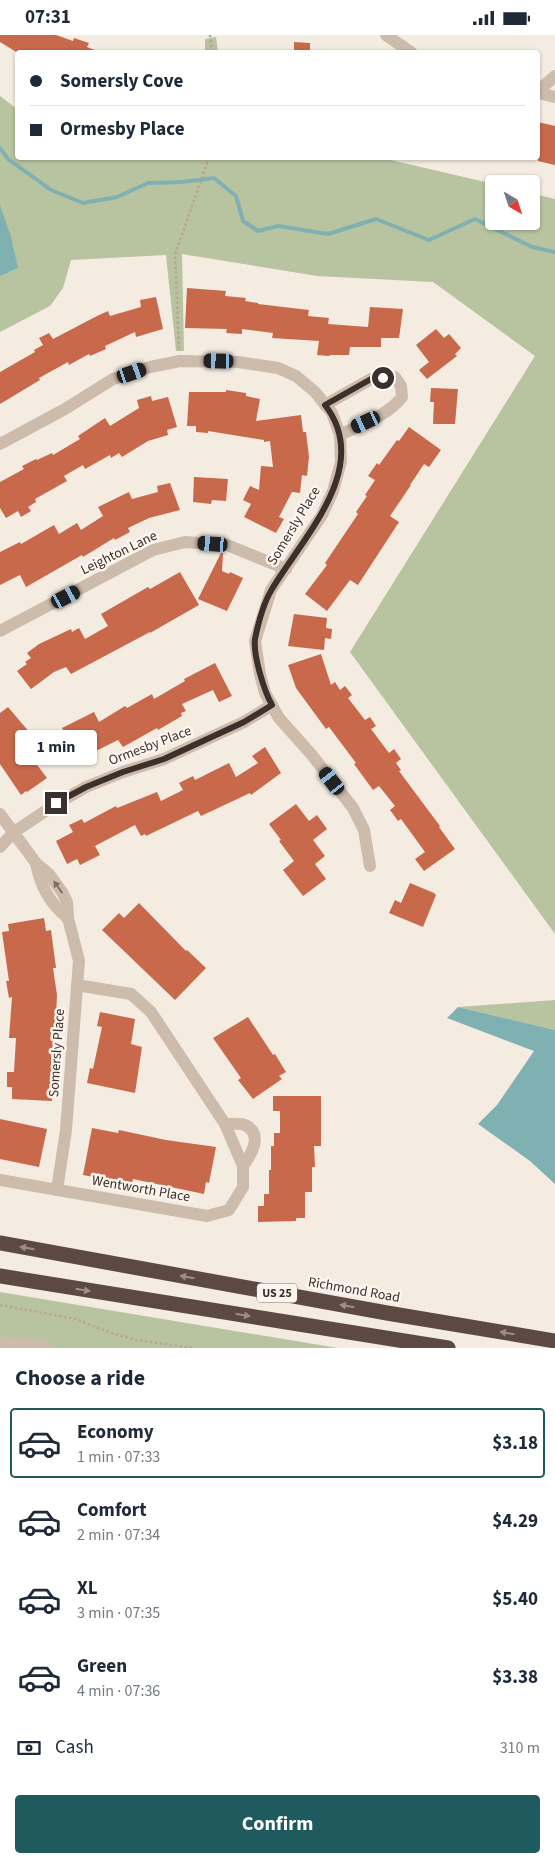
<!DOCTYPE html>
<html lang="en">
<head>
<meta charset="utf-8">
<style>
  :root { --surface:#fff; --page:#f2f2f3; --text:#1f2937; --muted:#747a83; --line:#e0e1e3; --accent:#1f5a5e }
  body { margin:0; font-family:"Source Sans 3",sans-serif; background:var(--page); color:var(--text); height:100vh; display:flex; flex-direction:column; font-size:19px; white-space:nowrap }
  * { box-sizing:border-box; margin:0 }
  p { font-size:16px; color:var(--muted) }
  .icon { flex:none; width:28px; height:28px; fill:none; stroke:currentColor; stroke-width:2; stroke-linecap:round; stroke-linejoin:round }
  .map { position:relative; height:1313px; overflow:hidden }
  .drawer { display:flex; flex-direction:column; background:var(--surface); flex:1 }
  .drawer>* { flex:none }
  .guide { position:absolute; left:15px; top:15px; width:525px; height:110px; border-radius:5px; box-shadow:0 1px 4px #0004; display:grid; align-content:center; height:110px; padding:0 15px; background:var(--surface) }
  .needle { width:32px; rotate:141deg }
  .controls { position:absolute; left:485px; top:140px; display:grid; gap:10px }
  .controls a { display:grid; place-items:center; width:55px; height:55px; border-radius:5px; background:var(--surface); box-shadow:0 1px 4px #0004; font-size:25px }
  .end { position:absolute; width:22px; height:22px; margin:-11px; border:6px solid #3b302b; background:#fff; box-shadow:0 0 0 2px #fff }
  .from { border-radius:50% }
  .bubble { position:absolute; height:35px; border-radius:5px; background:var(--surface); box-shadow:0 1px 4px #0004; font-size:16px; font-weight:700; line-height:35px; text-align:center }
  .car { position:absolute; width:15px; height:30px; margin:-15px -8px; border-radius:6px; box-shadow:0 0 4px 1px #0007; background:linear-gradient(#222 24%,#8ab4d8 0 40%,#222 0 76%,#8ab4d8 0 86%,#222 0) }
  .guide b { display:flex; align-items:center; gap:18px; height:48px; font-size:19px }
  .guide b+b { border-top:1px solid var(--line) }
  .guide i { width:12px; height:12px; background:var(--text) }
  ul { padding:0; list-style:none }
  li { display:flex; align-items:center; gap:15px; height:70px; margin:0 10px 8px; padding:0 5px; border:2px solid transparent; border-radius:5px }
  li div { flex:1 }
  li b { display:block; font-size:19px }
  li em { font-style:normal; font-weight:700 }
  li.selected { border-color:var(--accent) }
  li>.icon { width:45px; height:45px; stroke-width:1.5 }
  h2 { padding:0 15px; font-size:22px; line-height:60px }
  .pay { display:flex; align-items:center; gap:12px; height:55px; padding:0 15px; font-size:19px }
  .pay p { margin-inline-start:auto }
  .button { display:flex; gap:10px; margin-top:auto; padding:10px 15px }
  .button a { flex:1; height:58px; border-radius:5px; background:var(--accent); color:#fff; font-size:20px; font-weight:700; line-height:58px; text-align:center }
  .status { display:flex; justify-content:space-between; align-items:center; height:35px; padding:0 25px; background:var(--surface); direction:ltr }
  .status svg { height:14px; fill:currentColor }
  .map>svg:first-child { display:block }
  .green { fill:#b8c4a0 }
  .water { fill:#7fb0b2 }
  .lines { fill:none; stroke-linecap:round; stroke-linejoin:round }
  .stream { stroke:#7fb0b2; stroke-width:4 }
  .building { fill:#c8694b }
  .path { stroke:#b9a596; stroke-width:2.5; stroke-dasharray:2.5 2.5; stroke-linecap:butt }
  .street { stroke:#cdbbac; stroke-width:12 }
  .highway { stroke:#5c4a42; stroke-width:15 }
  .oneway { fill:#7d6f65 }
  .oneway2 { fill:#9c8e87 }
  .route { stroke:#3b302b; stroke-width:6 }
  .labels { text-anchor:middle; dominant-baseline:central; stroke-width:5; stroke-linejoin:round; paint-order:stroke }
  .shield { fill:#fbf5ee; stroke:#756b66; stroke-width:1 }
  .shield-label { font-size:12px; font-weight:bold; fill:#3b302b }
  .street-label { font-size:14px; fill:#3b302b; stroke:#fbf5ee }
</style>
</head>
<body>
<div class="status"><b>07:31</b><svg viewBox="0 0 49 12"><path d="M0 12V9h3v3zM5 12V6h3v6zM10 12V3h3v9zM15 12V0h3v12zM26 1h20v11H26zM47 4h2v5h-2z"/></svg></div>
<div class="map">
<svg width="555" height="1313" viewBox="0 0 555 1313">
  <rect width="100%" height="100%" fill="#f4ebe1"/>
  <g class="green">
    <polygon points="216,2 218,17 205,17 205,4"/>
    <polygon points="0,61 17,74 18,122 382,123 494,149 494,186 531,186 531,158 555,164 555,899 350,617 535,321 433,247 317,241 182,219 184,316 176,316 166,220 71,225 63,253 50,271 0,297"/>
    <polygon points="555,965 555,995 458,972"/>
    <polygon points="0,1257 338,1313 0,1313"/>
  </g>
  <g class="water">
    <polygon points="0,170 11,202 18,233 0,241"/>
    <polygon points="458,972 555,995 555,1149 530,1126 478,1089 497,1070 534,1016 447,983"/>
  </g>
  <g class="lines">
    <polyline class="stream" points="0,113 8,124 51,155 83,168 117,162 148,148 182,147 214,143 236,161 243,186 258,196 278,191 328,199 376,184 429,205 475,184 532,212 555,217"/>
  </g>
  <g class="building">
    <polygon points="0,0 56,0 73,6 74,3 89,8 87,12 100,17 18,18 0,7"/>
    <polygon points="294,7 310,8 310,18 294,18"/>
    <polygon points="538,87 555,91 555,130 538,126"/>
    <polygon points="187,253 226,256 225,261 246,263 245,266 258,268 258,269 309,275 308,281 329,283 328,289 368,292 370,272 403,274 399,303 381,303 381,312 350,312 349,320 330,320 329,321 317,320 319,306 272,303 273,298 242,294 242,299 226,298 227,294 185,293"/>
    <polygon points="156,262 163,294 136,302 135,297 105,311 106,314 90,321 89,319 69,330 68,327 39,343 40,345 0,369 0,337 35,317 34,315 43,310 39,303 49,298 53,304 97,281 108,276 110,281 141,272 140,265"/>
    <polygon points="436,294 444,303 449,299 461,313 455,319 457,321 427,344 419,335 429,327 416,310"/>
    <polygon points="431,353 458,354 455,389 433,389 434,367 430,367"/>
    <polygon points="226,355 246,358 246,361 260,364 256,386 301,380 303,397 306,397 309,422 307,441 302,440 300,458 292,457 279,482 284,484 276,498 244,482 251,469 243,465 250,451 259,455 261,431 273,432 270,406 264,407 264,405 208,396 208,398 196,397 196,391 187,391 189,357 226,357"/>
    <polygon points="151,361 152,366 168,362 177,392 167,395 168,400 148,406 122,422 119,418 111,423 110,420 85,434 83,430 64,441 67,446 35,464 36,467 28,472 31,476 21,482 18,476 6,483 0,473 0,447 24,434 22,431 36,424 37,425 52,418 53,420 80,404 78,401 105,383 110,391 139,373 137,365"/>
    <polygon points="409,392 441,415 429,432 424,429 410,450 411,450 390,481 399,487 358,550 350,545 327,576 305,559 327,530 325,528 358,479 356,477 367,461 365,460 375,445 368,441 377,428 379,430 397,405 399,406"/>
    <polygon points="194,442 228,444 226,466 212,465 211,469 193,467"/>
    <polygon points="170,448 180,475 149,483 128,493 130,497 115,505 114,503 83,522 82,520 26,552 20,540 0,550 0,517 20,507 21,509 54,490 59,499 77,488 81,495 103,481 98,472 129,457 132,464 158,457 157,451"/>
    <polygon points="221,518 223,518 222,536 229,539 230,537 243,543 227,576 198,564"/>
    <polygon points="180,537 199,570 150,598 150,597 71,639 66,632 54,637 31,654 17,636 27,629 25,627 31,623 27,618 39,609 71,594 72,597 79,593 85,604 108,591 101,579 148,552 150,554"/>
    <polygon points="294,579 327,583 326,593 332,594 331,604 325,603 324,615 288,611"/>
    <polygon points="321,619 331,650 335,647 340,655 345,651 352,660 348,663 365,685 370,682 376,691 371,694 389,718 394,714 401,724 396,728 401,735 399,736 440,791 439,792 455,814 424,836 415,824 425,817 401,784 398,786 390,775 395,771 379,751 373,755 354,729 356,728 329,692 326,694 296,653 288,630"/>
    <polygon points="215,628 232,661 219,667 213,655 182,669 186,676 181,678 182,681 158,695 157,693 123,712 118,705 96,716 91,705 74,715 62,693 94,677 99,687 125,671 127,673 152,659 154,664 185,646 184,644"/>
    <polygon points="8,672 30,698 19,706 47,743 27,757 26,756 21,760 0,729 0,678"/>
    <polygon points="265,712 281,738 251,760 250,758 201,781 198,776 146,801 145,799 141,801 135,790 95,811 100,820 80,830 77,824 67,829 56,806 73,797 69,790 82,784 84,788 116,771 117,773 157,757 161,766 183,755 179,748 193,741 195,745 229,728 236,742 258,728 252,721"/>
    <polygon points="296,769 309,786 317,780 327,794 313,805 325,821 315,829 326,844 303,861 283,835 294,826 279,806 281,805 269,789"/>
    <polygon points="410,848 434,858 436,860 423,892 389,878 395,865 401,868"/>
    <polygon points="139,868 186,916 187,915 206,933 175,965 102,895 119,878 124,883"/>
    <polygon points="44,883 46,896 51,895 56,933 53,933 57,960 52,1066 12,1064 12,1052 7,1052 7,1037 14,1037 16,1003 9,1003 12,962 9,963 6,946 9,946 2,897 9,896 8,889"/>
    <polygon points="100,977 135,984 131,1009 142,1012 135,1058 87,1048 90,1033 93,1034 102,992 97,991"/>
    <polygon points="248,982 273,1020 275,1019 286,1037 279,1041 282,1044 253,1064 238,1045 241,1043 213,1003"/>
    <polygon points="273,1061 321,1061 321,1111 314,1111 315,1132 312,1132 312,1157 305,1157 305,1183 296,1183 296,1186 258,1187 258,1171 264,1171 264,1159 269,1159 269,1135 271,1135 271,1111 274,1111 274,1098 280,1098 280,1076 273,1076"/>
    <polygon points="0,1084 47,1094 39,1132 0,1124"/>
    <polygon points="92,1093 118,1098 119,1095 166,1105 216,1112 209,1148 206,1147 204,1159 133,1144 132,1149 83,1140"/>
  </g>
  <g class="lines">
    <g class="path">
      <polyline points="210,0 212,18"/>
      <polyline points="179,314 175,220 209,122"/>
      <polyline points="0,1270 76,1284 111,1298 136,1305 193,1313"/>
    </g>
    <g class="street">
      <polyline points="386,0 412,18"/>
      <polyline points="538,56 555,41"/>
      <polyline points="538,58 555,62"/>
      <path d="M 325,370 L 371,344 L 395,342 L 401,351 L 402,362 C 387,381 362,389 340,400"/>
      <polyline points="0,409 65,374 113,344 150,332 180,326 238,327 278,333 296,341 315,357 332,378 340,400 341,427 333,456 322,480 271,555 255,606 260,639 265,658 279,683 311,719 353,773 364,795 370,831"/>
      <polyline points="0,596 153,515 185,507 227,510 286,534"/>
      <polyline points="0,779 36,828 49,839 62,857 67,867 68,883 79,926 66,1095 57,1155"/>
      <polyline points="0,812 14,797 56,769 86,752 123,737 164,724 244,687 272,670"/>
      <path d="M 36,828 C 40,851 50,869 68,883"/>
      <path d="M 225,1089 C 231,1089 240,1088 245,1090 C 264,1099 251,1120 243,1131"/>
      <polyline points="0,1145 207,1181 229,1175 243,1152 243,1131 225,1089 151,977 131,959 77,950"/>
      <polyline points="0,1307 49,1313"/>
    </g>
    <g class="highway">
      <polyline points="0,1208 387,1278 555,1306"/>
      <polyline points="0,1241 448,1313"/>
    </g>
  </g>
  <defs><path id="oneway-solid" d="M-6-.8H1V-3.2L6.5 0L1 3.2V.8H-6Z" transform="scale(1.25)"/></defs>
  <use class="oneway" href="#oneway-solid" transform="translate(58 852) rotate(-125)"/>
  <g class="oneway2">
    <use href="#oneway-solid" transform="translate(27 1213) rotate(-170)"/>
    <use href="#oneway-solid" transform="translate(187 1242) rotate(-170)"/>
    <use href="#oneway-solid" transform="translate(83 1255) rotate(9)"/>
    <use href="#oneway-solid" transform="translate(347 1271) rotate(-170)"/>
    <use href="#oneway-solid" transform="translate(243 1280) rotate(9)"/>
    <use href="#oneway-solid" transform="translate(507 1298) rotate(-170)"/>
  </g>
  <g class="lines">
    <path class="route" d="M 56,768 L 86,752 L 123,737 L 164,724 L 244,687 L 272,670 C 264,656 253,620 255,604 C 258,589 264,567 272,554 C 303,502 373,432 325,370 L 371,344 L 383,343"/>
  </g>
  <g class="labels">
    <rect class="shield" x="257" y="1248.5" width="40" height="19" rx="4"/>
    <g class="shield-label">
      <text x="277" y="1258">US 25</text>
    </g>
    <g class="street-label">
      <text transform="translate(294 491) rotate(-59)">Somersly Place</text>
      <text transform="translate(119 518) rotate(-26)">Leighton Lane</text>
      <text transform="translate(150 711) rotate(-21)">Ormesby Place</text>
      <text transform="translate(57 1018) rotate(-86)">Somersly Place</text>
      <text transform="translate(141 1154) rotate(10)">Wentworth Place</text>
      <text transform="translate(354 1255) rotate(10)">Richmond Road</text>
    </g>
  </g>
</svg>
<div class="controls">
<a><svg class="needle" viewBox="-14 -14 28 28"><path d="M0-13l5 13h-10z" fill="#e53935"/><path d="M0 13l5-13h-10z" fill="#747a83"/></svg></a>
</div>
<i class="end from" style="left:383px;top:343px"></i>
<i class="end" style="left:56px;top:768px"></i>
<div class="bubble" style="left:15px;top:695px;width:82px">1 min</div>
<i class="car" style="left:219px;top:326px;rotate:271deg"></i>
<i class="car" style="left:132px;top:338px;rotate:71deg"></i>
<i class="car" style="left:366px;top:387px;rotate:245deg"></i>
<i class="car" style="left:213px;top:509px;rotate:274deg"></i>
<i class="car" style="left:66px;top:562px;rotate:62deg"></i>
<i class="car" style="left:332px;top:746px;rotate:322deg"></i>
<div class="guide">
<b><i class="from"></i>Somersly Cove</b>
<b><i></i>Ormesby Place</b>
</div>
</div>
<section class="drawer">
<h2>Choose a ride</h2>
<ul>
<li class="selected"><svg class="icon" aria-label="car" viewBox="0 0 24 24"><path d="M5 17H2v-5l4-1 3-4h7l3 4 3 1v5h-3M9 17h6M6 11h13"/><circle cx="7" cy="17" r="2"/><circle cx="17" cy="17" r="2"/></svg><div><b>Economy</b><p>1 min · 07:33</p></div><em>$3.18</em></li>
<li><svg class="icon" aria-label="car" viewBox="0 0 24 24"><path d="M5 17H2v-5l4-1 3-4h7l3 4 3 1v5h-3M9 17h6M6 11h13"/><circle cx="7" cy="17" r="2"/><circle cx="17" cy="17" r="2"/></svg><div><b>Comfort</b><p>2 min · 07:34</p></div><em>$4.29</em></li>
<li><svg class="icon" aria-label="car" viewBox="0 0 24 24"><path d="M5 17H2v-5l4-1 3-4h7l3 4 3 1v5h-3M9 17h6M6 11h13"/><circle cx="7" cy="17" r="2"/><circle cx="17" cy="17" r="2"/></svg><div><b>XL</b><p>3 min · 07:35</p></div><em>$5.40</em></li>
<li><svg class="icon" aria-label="car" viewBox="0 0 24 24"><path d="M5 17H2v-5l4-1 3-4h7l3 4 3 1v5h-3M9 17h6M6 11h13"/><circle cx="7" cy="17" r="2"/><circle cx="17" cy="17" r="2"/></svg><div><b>Green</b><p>4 min · 07:36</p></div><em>$3.38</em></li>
</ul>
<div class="pay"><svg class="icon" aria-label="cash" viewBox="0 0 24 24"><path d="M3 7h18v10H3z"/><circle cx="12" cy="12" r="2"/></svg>Cash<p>310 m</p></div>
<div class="button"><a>Confirm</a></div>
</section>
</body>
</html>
